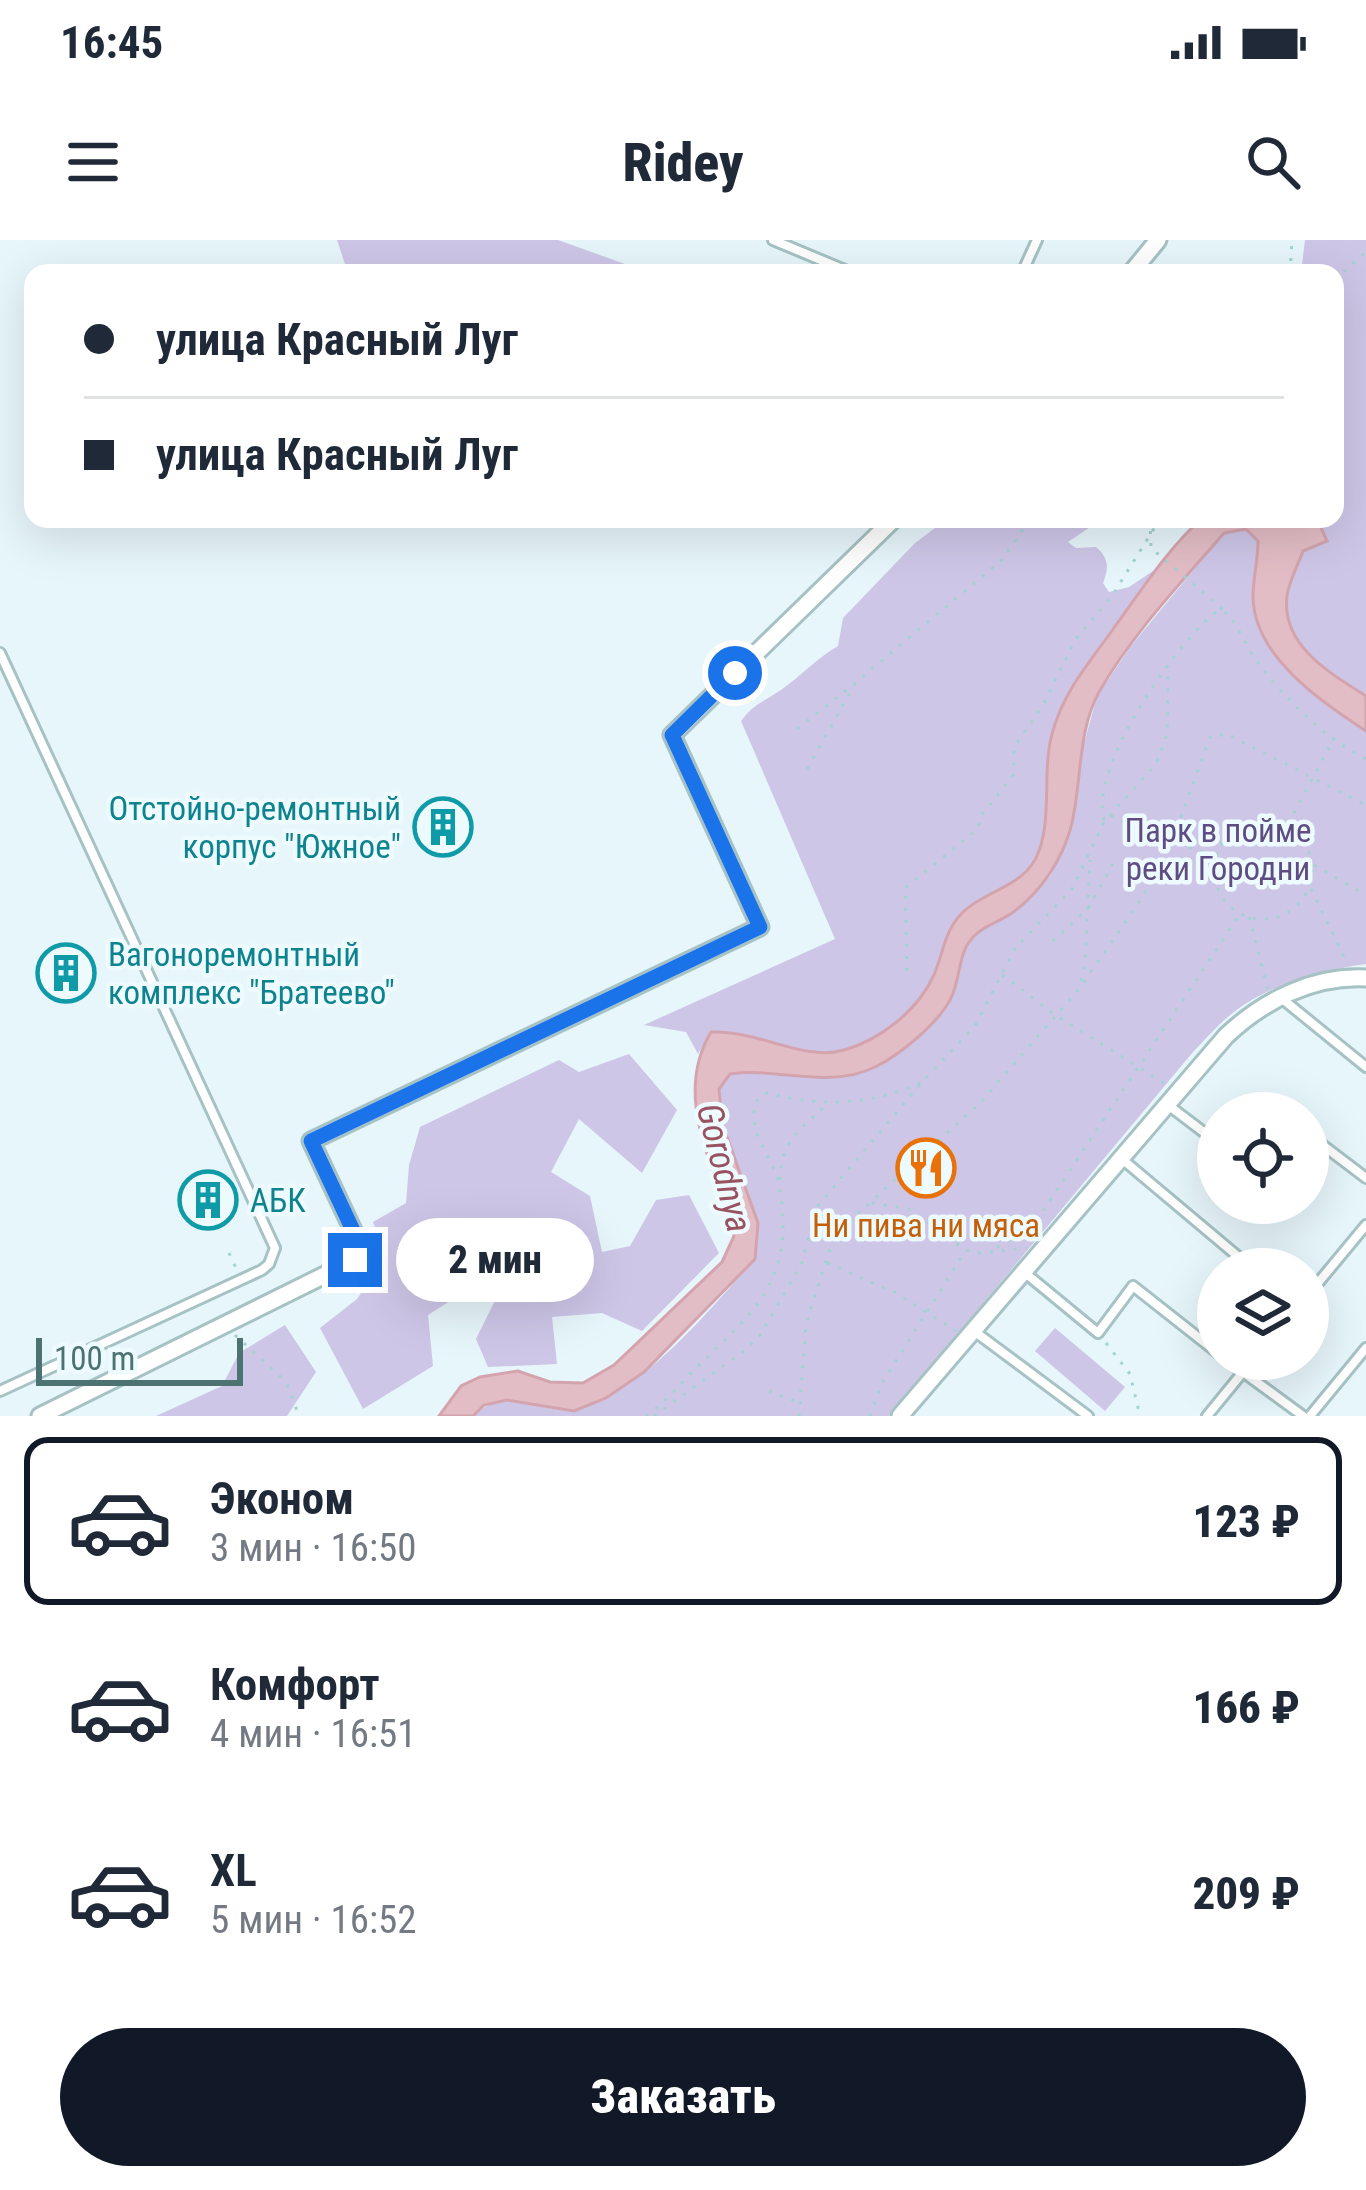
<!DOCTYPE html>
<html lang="ru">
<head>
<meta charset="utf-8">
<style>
  :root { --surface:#fff; --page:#f2f2f3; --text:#1f2937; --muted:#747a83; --line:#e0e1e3; --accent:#111827 }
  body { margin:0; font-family:"Roboto Condensed",sans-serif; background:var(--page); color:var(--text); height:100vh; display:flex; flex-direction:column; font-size:45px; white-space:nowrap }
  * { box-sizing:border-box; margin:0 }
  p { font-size:39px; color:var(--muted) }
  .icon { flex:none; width:66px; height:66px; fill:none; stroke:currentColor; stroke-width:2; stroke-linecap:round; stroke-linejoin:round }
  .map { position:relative; height:1176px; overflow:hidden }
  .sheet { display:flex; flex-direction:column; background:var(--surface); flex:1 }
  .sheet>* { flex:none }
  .hud { position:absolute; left:24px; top:24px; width:1320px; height:264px; border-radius:24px; box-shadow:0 12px 48px #0002; display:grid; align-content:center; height:264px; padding:0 60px; background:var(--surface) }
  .tools { position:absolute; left:1197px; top:852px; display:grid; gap:24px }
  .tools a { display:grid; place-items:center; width:132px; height:132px; border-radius:50%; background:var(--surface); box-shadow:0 12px 48px #0002; font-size:60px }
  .scale { position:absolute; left:36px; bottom:30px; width:207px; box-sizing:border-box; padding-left:12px; border:6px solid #4d7272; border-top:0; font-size:33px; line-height:42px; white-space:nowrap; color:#4d7272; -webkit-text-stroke:9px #edfafe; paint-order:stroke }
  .end { position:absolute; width:54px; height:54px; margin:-27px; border:15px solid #1a73e8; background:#fff; box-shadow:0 0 0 6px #fff }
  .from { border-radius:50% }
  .bubble { position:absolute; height:84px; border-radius:42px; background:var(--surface); box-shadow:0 12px 48px #0002; font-size:39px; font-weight:800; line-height:84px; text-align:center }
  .hud b { display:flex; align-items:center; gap:42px; height:114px; font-size:45px }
  .hud b+b { border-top:3px solid var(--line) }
  .hud i { width:30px; height:30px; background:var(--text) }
  ul { padding:21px 0 0; list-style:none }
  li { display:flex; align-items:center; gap:36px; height:168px; margin:0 24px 18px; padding:0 36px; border:6px solid transparent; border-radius:24px }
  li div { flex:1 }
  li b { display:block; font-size:45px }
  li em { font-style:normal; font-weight:800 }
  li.current { border-color:var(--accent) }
  li>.icon { width:108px; height:108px; stroke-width:1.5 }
  .cta { display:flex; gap:24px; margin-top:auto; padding:24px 60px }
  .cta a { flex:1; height:138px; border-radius:72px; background:var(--accent); color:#fff; font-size:48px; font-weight:800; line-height:138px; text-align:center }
  .status { display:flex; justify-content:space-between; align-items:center; height:84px; padding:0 60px; background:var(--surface); direction:ltr }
  .status svg { height:33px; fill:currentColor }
  header { display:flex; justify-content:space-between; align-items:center; height:156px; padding:0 60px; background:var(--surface); font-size:54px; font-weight:800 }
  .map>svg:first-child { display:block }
  .green { fill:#cec6e7 }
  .water { fill:#e3bdc5; stroke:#d4a4ae; stroke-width:3 }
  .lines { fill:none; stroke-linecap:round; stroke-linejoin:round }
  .service-casing { stroke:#a6c2c4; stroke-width:14 }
  .minor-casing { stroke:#a6c2c4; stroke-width:21 }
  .path { stroke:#a3d2d3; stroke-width:3; stroke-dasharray:3 9; stroke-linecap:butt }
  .service { stroke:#fff; stroke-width:8 }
  .minor { stroke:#fff; stroke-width:15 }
  .route { stroke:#1a73e8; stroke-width:15 }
  .labels { text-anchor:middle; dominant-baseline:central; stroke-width:9; stroke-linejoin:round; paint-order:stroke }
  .culture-label { font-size:33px; fill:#0d838f; stroke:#edfafe; text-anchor:start }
  .park-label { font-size:33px; fill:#5e4c83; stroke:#edfafe }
  .food-label { font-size:33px; fill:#c56008; stroke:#edfafe }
  .water-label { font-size:36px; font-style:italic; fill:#985260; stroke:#edfafe }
</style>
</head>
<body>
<div class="status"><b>16:45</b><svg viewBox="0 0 49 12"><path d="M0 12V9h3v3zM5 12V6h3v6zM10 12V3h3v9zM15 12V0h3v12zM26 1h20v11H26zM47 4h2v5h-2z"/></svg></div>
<header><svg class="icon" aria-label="menu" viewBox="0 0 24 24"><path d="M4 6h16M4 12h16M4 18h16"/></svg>Ridey<svg class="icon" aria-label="search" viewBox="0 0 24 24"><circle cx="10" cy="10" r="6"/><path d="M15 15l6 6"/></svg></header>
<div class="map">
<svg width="1366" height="1176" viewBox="0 0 1366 1176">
  <rect width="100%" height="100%" fill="#e7f6fb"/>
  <g class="green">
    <polygon points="337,0 558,0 636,28 636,33 348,33"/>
    <path d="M 1305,0 L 1366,0 L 1366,456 C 1330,433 1281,405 1287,356 C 1289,341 1298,324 1303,310 L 1326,301 L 1317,279 L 1335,279 L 1335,33 L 1301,33 Z"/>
    <path d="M 947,279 L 1102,279 L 1068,302 L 1076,308 L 1096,307 C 1109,318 1109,328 1103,343 L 1109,352 L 1129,347 L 1156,329 C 1126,372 1098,415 1072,460 C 1065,472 1054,486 1050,500 C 1043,532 1051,591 1035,617 C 1016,649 990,648 964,671 C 943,691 944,711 933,736 C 918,770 874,807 836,812 C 793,818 757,790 711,792 L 698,814 L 686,792 L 644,785 L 835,699 L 741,481 C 753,464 765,461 781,450 C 801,436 817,418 838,406 L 843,378 L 915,303 Z"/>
    <path d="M 1246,289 L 1258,301 L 1253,356 L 1280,420 L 1324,463 L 1366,491 L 1366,724 C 1322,730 1270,744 1234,772 C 1219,783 1206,799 1193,812 L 889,1176 L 473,1176 C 506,1144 541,1176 579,1169 C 645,1150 710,1069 755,1019 L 722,883 L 719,849 L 730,834 L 750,831 L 787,836 L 874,828 L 918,796 L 950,761 L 966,707 L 985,685 L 1015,672 L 1051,635 L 1071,587 L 1079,522 L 1097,456 L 1131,406 L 1224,293 Z"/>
    <polygon points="629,814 677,870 642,933 579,879 551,932 590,956 602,1012 630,1006 656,960 689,955 719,1013 642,1091 602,1073 552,1077 557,1124 488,1127 476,1099 515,1020 428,1075 433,1126 363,1169 320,1088 357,1059 386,1017 373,982 406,963 409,925 420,887 559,820 579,832"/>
    <polygon points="285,1085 316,1132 287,1176 156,1176 222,1146 239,1113"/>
    <polygon points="1055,1088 1125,1147 1105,1171 1035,1111"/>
  </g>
  <path class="water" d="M 1201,279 L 1317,279 L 1327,301 L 1303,311 C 1298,325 1289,341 1287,356 C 1281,406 1330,433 1366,456 L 1366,491 C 1322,462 1254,417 1253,357 C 1253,339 1258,320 1258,301 L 1246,289 L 1224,293 C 1181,343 1132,394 1099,452 C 1077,492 1082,544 1071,587 C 1062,619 1043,649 1016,670 C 999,684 978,685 966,707 C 958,723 959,744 950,760 C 937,784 900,815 875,827 C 828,850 778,827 730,834 L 719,849 L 722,883 L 758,983 L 755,1019 L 644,1132 L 606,1158 L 574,1171 L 507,1160 L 484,1165 L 473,1176 L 439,1176 L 461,1146 L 480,1137 L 518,1131 L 550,1142 L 583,1143 L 614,1125 L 722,1022 L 734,996 C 717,928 671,859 711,792 C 759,790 804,822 844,810 C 880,800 917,771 933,737 C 944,713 943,692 963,672 C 987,649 1026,647 1039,611 C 1052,575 1042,531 1052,494 C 1063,451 1091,421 1116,385 C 1143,348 1167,310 1201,279 Z"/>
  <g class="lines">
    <defs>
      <g id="service">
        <polyline points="773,0 852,33"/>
        <polyline points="1022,33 1037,0"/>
        <polyline points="0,413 275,1008 269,1024 262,1030 0,1151"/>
        <polyline points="1280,757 1366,827"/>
        <polyline points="1168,865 1218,903"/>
        <polyline points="1253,873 1264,860 1281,873"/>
        <polyline points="1308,894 1366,938"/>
        <polyline points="1122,919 1253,1029"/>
        <polyline points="1024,1032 1098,1093 1133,1046 1218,1113"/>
        <polyline points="1308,1055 1366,985"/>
        <polyline points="974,1091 1088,1176"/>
        <polyline points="1226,1119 1243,1132"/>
        <polyline points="1207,1176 1243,1132 1303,1176"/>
        <polyline points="1310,1176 1366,1108"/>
      </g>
      <g id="minor">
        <polyline points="1131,33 1158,0"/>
        <polyline points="40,1176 355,1020 358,1001 311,901 760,687 672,495 894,279"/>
        <path d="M 900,1176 L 1226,796 C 1263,761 1313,735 1366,738"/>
      </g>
    </defs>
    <use href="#service" class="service-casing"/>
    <use href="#minor" class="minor-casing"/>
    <g class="path">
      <polyline points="1290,33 1292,0"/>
      <polyline points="1335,40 1366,11"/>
      <polyline points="1150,279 1151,308 1226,372"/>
      <polyline points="797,489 855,443"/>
      <polyline points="807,529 856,442 1002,320 1030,279"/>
      <polyline points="1111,576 1164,600 1213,615"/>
      <path d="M 1104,580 C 1089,527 1176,403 1217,371 L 1227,373 C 1241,391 1250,414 1264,431 C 1293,466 1325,498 1366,519"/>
      <circle cx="1263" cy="630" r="49"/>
      <polyline points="1288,584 1334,498"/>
      <polyline points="1314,625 1366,655"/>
      <polyline points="1311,649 1346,721"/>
      <polyline points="1249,677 1268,749"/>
      <polyline points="1053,701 1088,668 1114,622"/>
      <polyline points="907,731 905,648 978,589 981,576 1014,534 1014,507 1043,465 1075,400 1112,356 1160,279"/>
      <polyline points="1002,735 1057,776 1164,843"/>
      <polyline points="1081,741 1085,725 1090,620"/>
      <path d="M 780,940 C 781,901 798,892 825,866"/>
      <polyline points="872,963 909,969 966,1010 980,1013 1027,1008"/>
      <polyline points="997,1008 1035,983 1240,674"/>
      <polyline points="229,1013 236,1028"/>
      <polyline points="827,1023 896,1053 956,1091"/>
      <polyline points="235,1095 286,1142 299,1176"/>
      <polyline points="1106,1103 1130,1134 1140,1176"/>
      <polyline points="769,1151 800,1163"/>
      <path d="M 646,1176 C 665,1163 677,1147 693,1131 C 752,1072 795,1045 780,949 C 775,917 748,899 755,862 L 767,853 C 822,867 867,866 920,843"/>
      <polyline points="654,1176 744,1111 760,1095 801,1025 816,968 922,842 975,786 1016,707 1072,649 1104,582 1156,524 1167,495 1168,426"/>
      <polyline points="799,1176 806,1084 830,1009 855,976 981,862 1079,749 1140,661 1172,602 1210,497 1227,494 1366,565"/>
      <polyline points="870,1176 882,1143 966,1010"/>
    </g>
    <use href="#service" class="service"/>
    <use href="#minor" class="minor"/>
  </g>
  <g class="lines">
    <polyline class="route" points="355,1020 358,1001 311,901 760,687 672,495 735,433"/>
  </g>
  <defs>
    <symbol id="building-ring" viewBox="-11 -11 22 22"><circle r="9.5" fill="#edfafe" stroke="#0f9aa8" stroke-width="1.5"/><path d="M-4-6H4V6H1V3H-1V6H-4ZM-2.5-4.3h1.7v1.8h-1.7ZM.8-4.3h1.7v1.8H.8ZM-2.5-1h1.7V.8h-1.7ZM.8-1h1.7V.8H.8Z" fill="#0f9aa8"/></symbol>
    <symbol id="restaurant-ring" viewBox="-11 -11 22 22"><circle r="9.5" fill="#edfafe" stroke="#e8710a" stroke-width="1.5"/><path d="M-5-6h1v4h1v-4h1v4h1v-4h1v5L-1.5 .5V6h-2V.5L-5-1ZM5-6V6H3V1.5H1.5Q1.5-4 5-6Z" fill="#e8710a"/></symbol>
  </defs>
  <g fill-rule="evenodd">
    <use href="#building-ring" x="410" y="554" width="66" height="66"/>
    <use href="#building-ring" x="33" y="700" width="66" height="66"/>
    <use href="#restaurant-ring" x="893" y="895" width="66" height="66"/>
    <use href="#building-ring" x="175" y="927" width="66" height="66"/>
  </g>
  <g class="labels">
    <g class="culture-label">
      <text x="401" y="568" text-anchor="end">Отстойно-ремонтный<tspan x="401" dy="38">корпус "Южное"</tspan></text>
      <text x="108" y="714">Вагоноремонтный<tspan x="108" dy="38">комплекс "Братеево"</tspan></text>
      <text x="250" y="960">АБК</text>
    </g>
    <g class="park-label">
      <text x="1218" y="590">Парк в пойме<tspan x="1218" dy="38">реки Городни</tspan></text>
    </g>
    <g class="food-label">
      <text x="926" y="985">Ни пива ни мяса</text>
    </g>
    <g class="water-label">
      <text transform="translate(724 928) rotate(76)">Gorodnya</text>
    </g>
  </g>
</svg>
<div class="tools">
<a><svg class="icon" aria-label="locate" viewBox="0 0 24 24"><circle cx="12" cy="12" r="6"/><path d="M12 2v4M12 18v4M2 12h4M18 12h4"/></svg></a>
<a><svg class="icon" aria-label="layers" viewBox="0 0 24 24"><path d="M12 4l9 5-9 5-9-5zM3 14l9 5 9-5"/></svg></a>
</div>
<div class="scale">100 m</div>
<i class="end from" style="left:735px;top:433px"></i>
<i class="end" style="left:355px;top:1020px"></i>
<div class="bubble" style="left:396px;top:978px;width:198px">2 мин</div>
<div class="hud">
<b><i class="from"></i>улица Красный Луг</b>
<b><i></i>улица Красный Луг</b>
</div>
</div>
<section class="sheet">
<ul>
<li class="current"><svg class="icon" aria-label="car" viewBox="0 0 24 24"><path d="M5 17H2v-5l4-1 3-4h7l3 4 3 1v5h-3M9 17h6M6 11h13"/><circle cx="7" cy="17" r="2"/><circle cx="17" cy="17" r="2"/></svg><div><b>Эконом</b><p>3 мин · 16:50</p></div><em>123 ₽</em></li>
<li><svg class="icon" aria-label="car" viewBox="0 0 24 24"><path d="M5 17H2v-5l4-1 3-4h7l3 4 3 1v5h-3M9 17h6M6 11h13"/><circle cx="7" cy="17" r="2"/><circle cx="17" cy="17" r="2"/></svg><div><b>Комфорт</b><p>4 мин · 16:51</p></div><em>166 ₽</em></li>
<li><svg class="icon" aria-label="car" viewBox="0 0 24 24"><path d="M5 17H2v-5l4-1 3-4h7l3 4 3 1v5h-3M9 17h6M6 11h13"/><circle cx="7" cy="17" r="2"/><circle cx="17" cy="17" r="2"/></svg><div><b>XL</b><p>5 мин · 16:52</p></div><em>209 ₽</em></li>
</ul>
<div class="cta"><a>Заказать</a></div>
</section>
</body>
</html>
